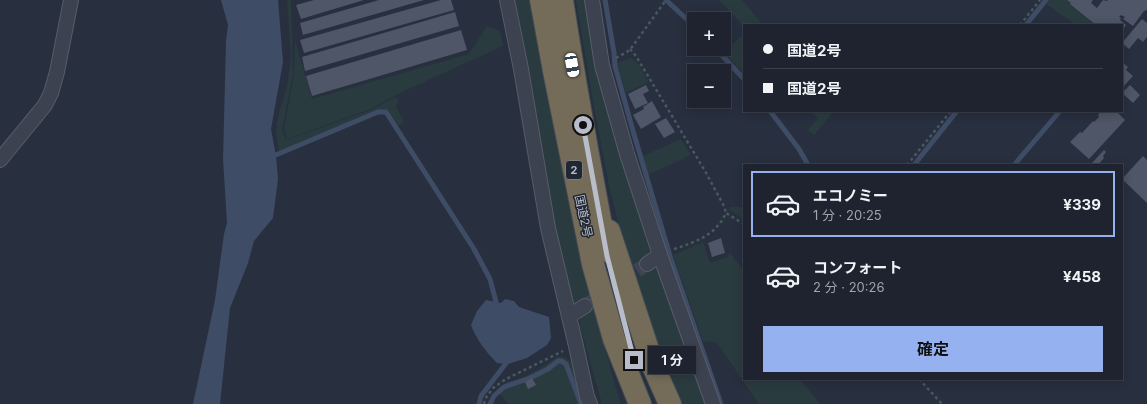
<!DOCTYPE html>
<html lang="ja">
<head>
<meta charset="utf-8">
<style>
  :root { --surface:#1e232f; --page:#2b2f3b; --text:#f1f3f6; --muted:#a1a4aa; --line:#3c404b; --accent:#96b1f0 }
  body { margin:0; font-family:Inter,"Noto Sans JP",sans-serif; background:var(--page); color:var(--text); height:100vh; display:flex; flex-direction:column; font-size:15px; white-space:nowrap }
  * { box-sizing:border-box; margin:0 }
  p { font-size:13px; color:var(--muted) }
  .icon { flex:none; width:22px; height:22px; fill:none; stroke:currentColor; stroke-width:2; stroke-linecap:round; stroke-linejoin:round }
  .map { position:relative; flex:1; overflow:hidden }
  .details { position:absolute; left:743px; top:164px; width:380px; height:216px; display:flex; flex-direction:column; background:var(--surface); border-radius:0px; box-shadow:0 2px 10px #0003,0 0 0 1px var(--line) }
  .details>* { flex:none }
  .top-card { position:absolute; left:743px; top:24px; width:380px; height:88px; border-radius:0px; box-shadow:0 2px 10px #0003,0 0 0 1px var(--line); display:grid; align-content:center; height:88px; padding:0 20px; background:var(--surface) }
  .tools { position:absolute; left:687px; top:12px; display:grid; gap:8px }
  .tools a { display:grid; place-items:center; width:44px; height:44px; border-radius:0px; background:var(--surface); box-shadow:0 2px 10px #0003,0 0 0 1px var(--line); font-size:20px }
  .end { position:absolute; width:18px; height:18px; margin:-9px; border:5px solid #b8bdc9; background:#111; box-shadow:0 0 0 2px #111 }
  .from { border-radius:50% }
  .bubble { position:absolute; height:28px; border-radius:0px; background:var(--surface); box-shadow:0 2px 10px #0003,0 0 0 1px var(--line); font-size:13px; font-weight:700; line-height:28px; text-align:center }
  .car { position:absolute; width:12px; height:24px; margin:-12px -6px; border-radius:5px; box-shadow:0 0 3px 1px #0007; background:linear-gradient(#fff 24%,#345 0 40%,#fff 0 76%,#345 0 86%,#fff 0) }
  .top-card b { display:flex; align-items:center; gap:14px; height:38px; font-size:15px }
  .top-card b+b { border-top:1px solid var(--line) }
  .top-card i { width:10px; height:10px; background:var(--text) }
  ul { padding:7px 0 0; list-style:none }
  li { display:flex; align-items:center; gap:12px; height:66px; margin:0 8px 6px; padding:0 12px; border:2px solid transparent; border-radius:0px }
  li div { flex:1 }
  li b { display:block; font-size:15px }
  li em { font-style:normal; font-weight:700 }
  li.selected { border-color:var(--accent) }
  li>.icon { width:36px; height:36px; stroke-width:1.5 }
  .primary-button { display:flex; gap:8px; margin-top:auto; padding:8px 20px }
  .primary-button a { flex:1; height:46px; border-radius:0px; background:var(--accent); color:#111; font-size:16px; font-weight:700; line-height:46px; text-align:center }
  .map>svg:first-child { display:block }
  .green { fill:#2a3b40 }
  .water { fill:#3f4c66 }
  .lines { fill:none; stroke-linecap:round; stroke-linejoin:round }
  .stream { stroke:#3f4c66; stroke-width:5 }
  .building { fill:#4e5667 }
  .street-tunnel { stroke:#3e4454; stroke-width:14; stroke-dasharray:14 7; stroke-linecap:butt }
  .street-casing { stroke:#565d69; stroke-width:16 }
  .highway-casing { stroke:#434a56; stroke-width:24 }
  .path { stroke:#48585d; stroke-width:2.5; stroke-dasharray:3 3; stroke-linecap:butt }
  .street { stroke:#3c424f; stroke-width:14 }
  .highway { stroke:#746c59; stroke-width:22 }
  .route { stroke:#b8bdc9; stroke-width:5 }
  .labels { text-anchor:middle; dominant-baseline:central; stroke-width:3; stroke-linejoin:round; paint-order:stroke }
  .shield { fill:#202734; stroke:#8a909c; stroke-width:1 }
  .shield-label { font-size:11px; font-weight:bold; fill:#b8bdc9 }
  .street-label { font-size:12px; fill:#b8bdc9; stroke:#202734 }
</style>
</head>
<body>
<div class="map">
<svg width="1147" height="404" viewBox="0 0 1147 404">
  <rect width="100%" height="100%" fill="#282f3f"/>
  <g class="green">
    <polygon points="287,0 291,0 293,74 282,130 286,140 368,111 396,97 398,101 396,107 404,122 398,126 387,110 379,111 290,148 279,151 276,134 278,116 287,87 291,58"/>
    <polygon points="514,0 529,0 542,73 562,162 583,267 615,385 621,404 602,404 580,326 580,320 582,314 579,304 574,303 571,298 555,225 540,141 531,80"/>
    <polygon points="576,0 585,0 586,13 611,117 650,252 648,256 654,267 657,269 706,404 680,404 667,373 630,269 609,186 593,101"/>
    <polygon points="719,0 742,0 763,25 744,26"/>
    <polygon points="1049,0 1067,0 1095,25 1076,25 1046,4"/>
    <polygon points="487,26 500,31 503,46 404,91 368,110 287,139 284,130 294,74 295,40 312,99 469,54"/>
    <polygon points="744,33 744,74 724,52"/>
    <path d="M 630,58 C 639,61 644,74 648,82 L 626,93 L 617,63 Z"/>
    <polygon points="813,111 834,111 814,135 808,130 818,118 812,113"/>
    <polygon points="681,139 691,155 648,175 643,156"/>
    <polygon points="730,207 744,207 744,220 730,210"/>
    <polygon points="703,242 710,263 727,257 730,253 744,271 744,379 800,379 820,404 759,404 717,343 703,341 673,255"/>
    <polygon points="559,356 565,357 571,362 584,404 509,404 496,390 507,382 524,377 539,369"/>
  </g>
  <g class="water">
    <polygon points="221,0 278,0 283,62 271,129 276,156 278,179 273,218 254,241 248,263 230,308 220,404 193,404 215,300 224,234 227,223 223,159 226,41 228,25"/>
    <path d="M 505,299 L 514,301 L 519,307 L 549,317 L 551,338 L 547,345 L 527,358 L 508,364 L 497,363 C 486,352 476,339 471,325 L 477,311 L 486,300 L 501,303 Z"/>
  </g>
  <g class="lines">
    <g class="stream">
      <polyline points="605,0 614,53 615,66 633,131 671,259 721,404"/>
      <polyline points="666,0 694,26"/>
      <polyline points="1026,25 1046,0"/>
      <polyline points="716,49 744,79"/>
      <polyline points="770,111 799,149 808,165"/>
      <polyline points="271,157 378,112 386,112 474,249 490,279 496,302"/>
      <polyline points="914,165 957,111"/>
      <polyline points="1014,165 1060,111"/>
      <polyline points="479,404 481,396 507,362"/>
      <polyline points="490,404 494,396 504,387 530,378 548,369 558,361 561,361 566,364 581,404"/>
    </g>
  </g>
  <g class="building">
    <polygon points="314,0 364,0 301,19 296,5"/>
    <polygon points="379,0 424,0 303,35 300,23"/>
    <polygon points="441,0 451,0 454,10 304,53 300,40"/>
    <polygon points="1067,0 1093,0 1091,3 1097,8 1103,0 1107,1 1108,0 1147,0 1147,10 1144,11 1133,26 1123,19 1125,17 1121,15 1119,17 1121,18 1120,20 1126,25 1122,31 1122,25 1096,25 1070,4 1071,3"/>
    <polygon points="455,12 459,26 305,71 302,57"/>
    <polygon points="1142,19 1147,23 1147,37 1143,42 1138,38 1129,49 1122,43"/>
    <polygon points="461,30 467,50 312,96 306,76"/>
    <polygon points="1122,62 1128,67 1126,70 1133,76 1122,88"/>
    <polygon points="646,85 649,91 643,94 648,103 635,109 628,94"/>
    <polygon points="1130,85 1140,95 1133,103 1122,93"/>
    <polygon points="652,101 661,117 641,129 633,115 644,109 643,107"/>
    <polygon points="1101,111 1116,111 1125,120 1089,159 1070,142 1080,132 1082,133 1093,121 1094,122 1099,117 1098,115"/>
    <polygon points="666,118 675,132 664,138 655,124"/>
    <polygon points="1104,150 1106,152 1103,156 1104,158 1098,165 1095,165 1092,163"/>
    <polygon points="1143,156 1147,160 1147,203 1122,179"/>
    <polygon points="721,238 725,253 712,257 708,243"/>
    <polygon points="532,378 536,385 528,389 525,382"/>
  </g>
  <g class="lines">
    <polyline class="street-tunnel" points="585,306 647,264"/>
    <defs>
      <g id="street">
        <polyline points="507,0 521,69 548,228 576,346 587,397 590,404"/>
        <polyline points="592,0 602,65 627,154 660,255 713,404"/>
        <polyline points="0,160 45,105 51,93 57,72 71,0"/>
        <polyline points="647,264 660,255"/>
        <polyline points="569,316 585,306"/>
      </g>
      <g id="highway">
        <polyline points="541,0 554,71 593,264 614,339 640,404"/>
        <path d="M 562,0 C 575,84 590,168 606,251"/>
        <polyline points="609,231 654,368 670,404"/>
      </g>
    </defs>
    <use href="#street" class="street-casing"/>
    <use href="#highway" class="highway-casing"/>
    <g class="path">
      <polyline points="1020,25 1040,0"/>
      <polyline points="630,49 636,56 705,171 724,206 726,213"/>
      <polyline points="616,58 627,52 632,47 666,0"/>
      <polyline points="907,165 951,111"/>
      <path d="M 674,249 C 696,242 716,235 726,213 L 744,224"/>
      <polyline points="919,379 942,404"/>
      <polyline points="484,404 485,399 493,388 506,379 563,351"/>
    </g>
    <use href="#street" class="street"/>
    <use href="#highway" class="highway"/>
  </g>
  <g class="lines">
    <polyline class="route" points="583,125 607,256 634,360"/>
  </g>
  <g class="labels">
    <rect class="shield" x="566" y="161" width="16" height="18" rx="3"/>
    <g class="shield-label">
      <text x="574" y="170">2</text>
    </g>
    <g class="street-label">
      <text transform="translate(584 216) rotate(78)">国道2号</text>
    </g>
  </g>
</svg>
<div class="tools">
<a>+</a>
<a>−</a>
</div>
<i class="end from" style="left:583px;top:125px"></i>
<i class="end" style="left:634px;top:360px"></i>
<div class="bubble" style="left:648px;top:346px;width:48px">1 分</div>
<i class="car" style="left:572px;top:65px;rotate:170deg"></i>
<div class="top-card">
<b><i class="from"></i>国道2号</b>
<b><i></i>国道2号</b>
</div>
<section class="details">
<ul>
<li class="selected"><svg class="icon" aria-label="car" viewBox="0 0 24 24"><path d="M5 17H2v-5l4-1 3-4h7l3 4 3 1v5h-3M9 17h6M6 11h13"/><circle cx="7" cy="17" r="2"/><circle cx="17" cy="17" r="2"/></svg><div><b>エコノミー</b><p>1 分 · 20:25</p></div><em>¥339</em></li>
<li><svg class="icon" aria-label="car" viewBox="0 0 24 24"><path d="M5 17H2v-5l4-1 3-4h7l3 4 3 1v5h-3M9 17h6M6 11h13"/><circle cx="7" cy="17" r="2"/><circle cx="17" cy="17" r="2"/></svg><div><b>コンフォート</b><p>2 分 · 20:26</p></div><em>¥458</em></li>
</ul>
<div class="primary-button"><a>確定</a></div>
</section>
</div>
</body>
</html>
